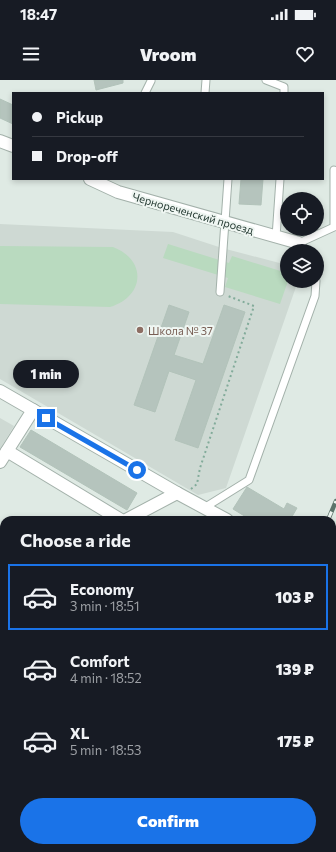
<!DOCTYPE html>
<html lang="en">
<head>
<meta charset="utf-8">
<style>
  :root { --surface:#171b24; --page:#242831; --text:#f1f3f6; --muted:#9ea1a6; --line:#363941; --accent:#1a73e8 }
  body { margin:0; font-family:Commissioner,sans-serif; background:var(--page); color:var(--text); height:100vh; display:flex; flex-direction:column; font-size:15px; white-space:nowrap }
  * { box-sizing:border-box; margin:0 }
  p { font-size:13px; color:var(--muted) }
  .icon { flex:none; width:22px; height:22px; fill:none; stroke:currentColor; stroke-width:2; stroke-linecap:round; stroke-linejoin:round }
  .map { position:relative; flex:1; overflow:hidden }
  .panel { position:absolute; left:0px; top:436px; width:336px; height:336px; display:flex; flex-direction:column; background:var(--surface); border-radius:12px 12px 0 0; box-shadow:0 2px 6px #0003 }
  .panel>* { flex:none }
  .top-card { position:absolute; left:12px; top:12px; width:312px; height:88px; border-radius:0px; box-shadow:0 2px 6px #0003; display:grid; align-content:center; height:88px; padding:0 20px; background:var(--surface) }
  .buttons { position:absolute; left:280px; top:112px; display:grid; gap:8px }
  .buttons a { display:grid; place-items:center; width:44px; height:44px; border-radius:50%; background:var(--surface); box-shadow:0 2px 6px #0003; font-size:20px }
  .end { position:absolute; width:18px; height:18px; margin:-9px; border:5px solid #1a73e8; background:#fff; box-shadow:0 0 0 2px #fff }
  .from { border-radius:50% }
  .bubble { position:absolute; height:28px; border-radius:14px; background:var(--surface); box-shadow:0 2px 6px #0003; font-size:13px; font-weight:800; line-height:28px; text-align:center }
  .top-card b { display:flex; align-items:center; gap:14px; height:38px; font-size:15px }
  .top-card b+b { border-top:1px solid var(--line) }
  .top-card i { width:10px; height:10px; background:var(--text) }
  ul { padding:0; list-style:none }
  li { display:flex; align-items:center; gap:12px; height:66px; margin:0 8px 6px; padding:0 12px; border:2px solid transparent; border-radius:0px }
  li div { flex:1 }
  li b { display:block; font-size:15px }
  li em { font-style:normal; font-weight:800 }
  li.active { border-color:var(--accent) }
  li>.icon { width:36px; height:36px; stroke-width:1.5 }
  h2 { padding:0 20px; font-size:18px; line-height:48px }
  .primary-button { display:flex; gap:8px; margin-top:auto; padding:8px 20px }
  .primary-button a { flex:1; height:46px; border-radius:24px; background:var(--accent); color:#fff; font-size:16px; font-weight:800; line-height:46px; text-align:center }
  .status { display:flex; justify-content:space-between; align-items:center; height:28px; padding:0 20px; background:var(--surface); direction:ltr }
  .status svg { height:11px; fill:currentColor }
  header { display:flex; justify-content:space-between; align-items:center; height:52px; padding:0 20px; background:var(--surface); font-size:18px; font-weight:800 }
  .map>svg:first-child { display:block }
  .built { fill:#ced9d3 }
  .green { fill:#b9dabf }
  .building { fill:#b5c4bd; stroke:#b2c3ba }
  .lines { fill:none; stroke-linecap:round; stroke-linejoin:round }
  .service-casing { stroke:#a3b1aa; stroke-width:9 }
  .minor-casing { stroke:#a3b1aa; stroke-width:14 }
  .path { stroke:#82ab9a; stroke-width:2; stroke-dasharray:2 3; stroke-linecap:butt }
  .service { stroke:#fff; stroke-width:7 }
  .minor { stroke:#fff; stroke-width:12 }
  .rail-casing { stroke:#5c746b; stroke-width:4.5 }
  .rail { stroke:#eff6f2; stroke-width:3; stroke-dasharray:9; stroke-linecap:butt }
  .route { stroke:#1a73e8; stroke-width:5 }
  .education-dot { fill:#8d6e63; stroke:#eff6f2; stroke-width:1.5 }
  .labels { text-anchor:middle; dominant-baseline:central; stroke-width:4; stroke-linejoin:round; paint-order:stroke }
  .street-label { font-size:11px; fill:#223830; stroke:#eff6f2 }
  .education-label { font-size:11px; fill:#785e54; stroke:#eff6f2; text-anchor:start }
</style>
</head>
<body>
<div class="status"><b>18:47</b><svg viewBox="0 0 49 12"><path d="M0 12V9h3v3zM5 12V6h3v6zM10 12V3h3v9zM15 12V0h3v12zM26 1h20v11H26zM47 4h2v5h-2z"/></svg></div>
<header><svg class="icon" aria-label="menu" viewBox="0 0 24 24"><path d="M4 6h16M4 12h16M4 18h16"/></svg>Vroom<svg class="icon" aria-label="heart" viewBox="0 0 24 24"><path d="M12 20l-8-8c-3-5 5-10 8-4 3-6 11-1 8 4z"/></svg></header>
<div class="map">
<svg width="336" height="772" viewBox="0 0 336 772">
  <rect width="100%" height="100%" fill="#dfeae4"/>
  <g class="built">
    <polygon points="0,144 173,152 222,168 287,185 287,201 298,201 226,408 198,415 0,299"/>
    <polygon points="0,338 14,346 0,369"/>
    <polygon points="6,768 119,768 116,772 3,772"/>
  </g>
  <g class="green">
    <polygon points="168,164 229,183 232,176 287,193 288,201 280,224 225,207 228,198 163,178"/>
    <path d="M 0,166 L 113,167 C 147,180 145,216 110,227 L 0,224 Z"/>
  </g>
  <g class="building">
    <polygon points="94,0 123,0 123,3 96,10"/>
    <polygon points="0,19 13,25 13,44 0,38"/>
    <polygon points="241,99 263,99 261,125 239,124"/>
    <polygon points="169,225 189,232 174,275 203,284 224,225 245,232 198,368 175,360 196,300 169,291 155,332 134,325"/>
    <polygon points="31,350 137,413 127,430 20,367"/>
    <polygon points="247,407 284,429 287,423 297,428 290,440 251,440 233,429"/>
  </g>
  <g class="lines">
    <defs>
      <g id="service">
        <polyline points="266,0 284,7 284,13"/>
        <polyline points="145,13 151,1"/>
        <polyline points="205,13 206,0"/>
        <polyline points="276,157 280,99"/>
        <polyline points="307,171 299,163 334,147 334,90"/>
        <polyline points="220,212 228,99"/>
        <polyline points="204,428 249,400 315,216 316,201"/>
        <polyline points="332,750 336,729"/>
        <polyline points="328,772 328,768"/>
      </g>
      <g id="minor">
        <polyline points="0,61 13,66"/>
        <polyline points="90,99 118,112 299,163"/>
        <polyline points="0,311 177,413 227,440"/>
        <polyline points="7,371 121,440"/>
        <polyline points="0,382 33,330"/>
        <polyline points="126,440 177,413"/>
        <polyline points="0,491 4,493"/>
      </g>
    </defs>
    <use href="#service" class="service-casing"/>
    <use href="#minor" class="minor-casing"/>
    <polyline class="path" points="191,409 197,404 200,388 254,226 228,216"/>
    <use href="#service" class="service"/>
    <use href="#minor" class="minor"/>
    <defs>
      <g id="rail">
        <polyline points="328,440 336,421"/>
        <polyline points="138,772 141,768"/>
      </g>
    </defs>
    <use href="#rail" class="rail-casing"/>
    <use href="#rail" class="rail"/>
  </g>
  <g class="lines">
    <polyline class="route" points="46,338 137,390"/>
  </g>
  <circle class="education-dot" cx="140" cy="250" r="4"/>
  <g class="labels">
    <g class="street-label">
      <text transform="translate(193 133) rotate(16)">Чернореченский проезд</text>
    </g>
    <g class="education-label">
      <text x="148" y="250">Школа № 37</text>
    </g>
  </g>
</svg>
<div class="buttons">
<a><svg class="icon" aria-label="locate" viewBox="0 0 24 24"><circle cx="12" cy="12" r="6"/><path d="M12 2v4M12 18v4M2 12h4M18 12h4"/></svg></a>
<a><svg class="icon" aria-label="layers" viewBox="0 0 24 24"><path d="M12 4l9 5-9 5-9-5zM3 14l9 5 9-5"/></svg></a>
</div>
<i class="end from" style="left:137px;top:390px"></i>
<i class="end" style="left:46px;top:338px"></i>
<div class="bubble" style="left:13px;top:280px;width:66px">1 min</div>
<div class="top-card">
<b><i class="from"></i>Pickup</b>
<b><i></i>Drop-off</b>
</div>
<section class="panel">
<h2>Choose a ride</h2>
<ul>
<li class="active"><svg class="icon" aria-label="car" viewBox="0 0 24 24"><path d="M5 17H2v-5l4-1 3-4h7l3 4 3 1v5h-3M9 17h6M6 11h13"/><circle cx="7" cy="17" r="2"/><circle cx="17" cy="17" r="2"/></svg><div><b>Economy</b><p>3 min · 18:51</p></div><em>103 ₽</em></li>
<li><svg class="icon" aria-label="car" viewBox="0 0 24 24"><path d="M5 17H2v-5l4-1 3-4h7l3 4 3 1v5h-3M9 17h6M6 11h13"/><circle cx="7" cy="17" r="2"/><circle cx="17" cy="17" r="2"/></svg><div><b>Comfort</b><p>4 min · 18:52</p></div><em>139 ₽</em></li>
<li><svg class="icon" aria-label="car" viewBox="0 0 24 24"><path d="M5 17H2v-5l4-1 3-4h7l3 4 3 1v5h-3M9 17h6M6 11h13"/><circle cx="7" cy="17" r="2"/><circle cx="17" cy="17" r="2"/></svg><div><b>XL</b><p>5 min · 18:53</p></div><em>175 ₽</em></li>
</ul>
<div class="primary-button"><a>Confirm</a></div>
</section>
</div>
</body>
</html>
